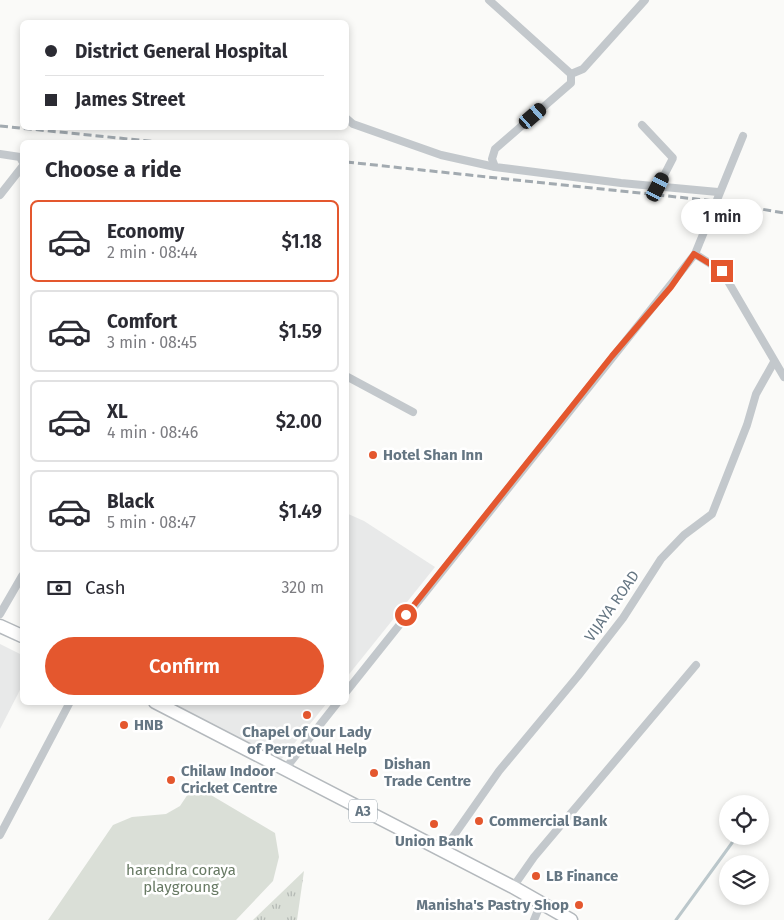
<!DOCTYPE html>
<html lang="en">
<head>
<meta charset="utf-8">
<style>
  :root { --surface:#fff; --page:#f7f7f7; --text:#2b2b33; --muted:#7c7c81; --line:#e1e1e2; --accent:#e4572e }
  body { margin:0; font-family:"Fira Sans",sans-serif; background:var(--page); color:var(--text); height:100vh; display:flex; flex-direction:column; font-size:19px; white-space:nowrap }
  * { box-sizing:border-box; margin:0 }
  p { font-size:16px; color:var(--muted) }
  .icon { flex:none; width:28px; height:28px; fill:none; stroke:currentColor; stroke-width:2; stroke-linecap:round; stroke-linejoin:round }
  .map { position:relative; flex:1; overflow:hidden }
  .sheet { position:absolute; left:20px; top:140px; width:329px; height:565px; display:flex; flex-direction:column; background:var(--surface); border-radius:8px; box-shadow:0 2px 8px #0003 }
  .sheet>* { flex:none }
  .hud { position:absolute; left:20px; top:20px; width:329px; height:110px; border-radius:8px; box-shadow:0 2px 8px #0003; display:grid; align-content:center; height:110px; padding:0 25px; background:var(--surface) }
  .fabs { position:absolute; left:719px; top:795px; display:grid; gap:10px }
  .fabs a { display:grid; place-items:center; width:50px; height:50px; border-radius:50%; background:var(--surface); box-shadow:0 2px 8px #0003; font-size:25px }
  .end { position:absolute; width:22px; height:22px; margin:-11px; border:6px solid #e4572e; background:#fff; box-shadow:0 0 0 2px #fff }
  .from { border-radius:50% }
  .bubble { position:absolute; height:35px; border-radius:18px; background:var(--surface); box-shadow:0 2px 8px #0003; font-size:16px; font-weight:600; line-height:35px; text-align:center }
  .car { position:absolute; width:15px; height:30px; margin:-15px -8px; border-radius:6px; box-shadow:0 0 4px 1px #0007; background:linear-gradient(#222 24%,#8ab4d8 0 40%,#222 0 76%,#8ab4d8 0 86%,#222 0) }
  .hud b { display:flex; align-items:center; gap:18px; height:48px; font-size:19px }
  .hud b+b { border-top:1px solid var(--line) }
  .hud i { width:12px; height:12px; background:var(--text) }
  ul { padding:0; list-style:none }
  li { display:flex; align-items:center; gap:15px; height:82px; margin:0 10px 8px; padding:0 15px; border:2px solid var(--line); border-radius:8px }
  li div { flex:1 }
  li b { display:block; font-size:19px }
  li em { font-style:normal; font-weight:600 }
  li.current { border-color:var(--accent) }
  li>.icon { width:45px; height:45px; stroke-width:1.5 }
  h2 { padding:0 25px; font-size:22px; line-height:60px }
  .pay { display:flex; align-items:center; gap:12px; height:55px; padding:0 25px; font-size:19px }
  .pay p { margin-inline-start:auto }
  .action { display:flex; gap:10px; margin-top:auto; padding:10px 25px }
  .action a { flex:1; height:58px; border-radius:30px; background:var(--accent); color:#fff; font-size:20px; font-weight:600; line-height:58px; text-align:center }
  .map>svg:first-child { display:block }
  .built { fill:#e8e9e9 }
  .grass { fill:url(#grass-tufts) }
  .garden { fill:#dadfd7 }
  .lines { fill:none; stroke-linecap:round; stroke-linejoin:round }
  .stream { stroke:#bbc7cb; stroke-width:3 }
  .trunk-casing { stroke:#b4b9bd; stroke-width:15 }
  .minor { stroke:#c3c8cc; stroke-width:8 }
  .trunk { stroke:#fff; stroke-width:12 }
  .rail { stroke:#a2aab0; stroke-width:3; stroke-dasharray:8 4; stroke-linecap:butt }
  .route { stroke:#e4572e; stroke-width:6 }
  .poi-dot { fill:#e4572e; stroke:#fff; stroke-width:2 }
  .labels { text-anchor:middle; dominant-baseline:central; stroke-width:5; stroke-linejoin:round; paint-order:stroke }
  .shield { fill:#fff; stroke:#939fa8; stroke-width:1 }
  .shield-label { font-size:14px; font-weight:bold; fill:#657683 }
  .poi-label { font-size:15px; font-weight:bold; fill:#657683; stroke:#fff; text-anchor:start }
  .street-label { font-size:15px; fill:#657683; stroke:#fff }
  .park-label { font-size:15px; fill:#687a64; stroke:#fff }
</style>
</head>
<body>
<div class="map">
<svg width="784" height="920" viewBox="0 0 784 920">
  <defs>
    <pattern id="grass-tufts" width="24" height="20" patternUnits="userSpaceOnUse" patternTransform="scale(1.25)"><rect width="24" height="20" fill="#dadfd7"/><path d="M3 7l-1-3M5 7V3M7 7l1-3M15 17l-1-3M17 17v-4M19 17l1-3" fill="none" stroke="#b4b9b4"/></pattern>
  </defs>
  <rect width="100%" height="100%" fill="#fafaf8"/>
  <g class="built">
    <polygon points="346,513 364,521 435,567 346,678"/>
    <polygon points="0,644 22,655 22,686 0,729"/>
    <polygon points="155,703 327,703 276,766"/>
  </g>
  <polygon class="grass" points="304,871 297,920 253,920"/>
  <polygon class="garden" points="194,785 275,833 279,857 273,881 236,920 48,920 113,825 132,817 166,814 180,806"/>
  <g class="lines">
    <polyline class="stream" points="676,920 737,836"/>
    <defs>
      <g id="trunk">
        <polyline points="0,626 22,636"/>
        <polyline points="155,702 513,887 571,920"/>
      </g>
    </defs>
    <use href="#trunk" class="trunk-casing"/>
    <g class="minor">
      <polyline points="489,0 571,74 571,83 495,149 492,159 495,167 621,183 718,192"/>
      <polyline points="571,74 583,69 645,0"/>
      <polyline points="346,118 353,124 441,155 495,167"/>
      <polyline points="642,125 673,158 658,187"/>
      <polyline points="0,154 20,157 22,161"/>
      <polyline points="0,195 22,167"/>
      <polyline points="695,254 722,271 784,377"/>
      <polyline points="346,376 413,412"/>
      <polyline points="0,614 22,576"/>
      <polyline points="346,692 695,254 743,136"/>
      <polyline points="285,769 338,702"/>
      <polyline points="0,835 70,702"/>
      <polyline points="443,851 499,771 578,676 623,618 661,559 684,535 712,514 747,425 756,394 774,362"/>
      <polyline points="513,887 534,857 696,665"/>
      <polyline points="534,920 541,903"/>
    </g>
    <use href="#trunk" class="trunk"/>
    <g class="rail">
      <polyline points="0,126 158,142"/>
      <polyline points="346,162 715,201 784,213"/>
    </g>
  </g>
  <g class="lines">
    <polyline class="route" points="406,615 612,356 671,287 694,254 722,271"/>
  </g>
  <g class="poi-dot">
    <circle cx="373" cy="455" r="5"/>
    <circle cx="307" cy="715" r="5"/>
    <circle cx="124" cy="725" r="5"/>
    <circle cx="374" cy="773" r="5"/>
    <circle cx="171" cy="780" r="5"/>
    <circle cx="479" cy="821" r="5"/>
    <circle cx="434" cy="824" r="5"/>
    <circle cx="536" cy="876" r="5"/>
    <circle cx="579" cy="905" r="5"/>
  </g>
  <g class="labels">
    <rect class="shield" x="349" y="799.5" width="28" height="23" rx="4"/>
    <g class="shield-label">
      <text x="363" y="811">A3</text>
    </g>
    <g class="poi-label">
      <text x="383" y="455">Hotel Shan Inn</text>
      <text x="134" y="725">HNB</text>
      <text x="307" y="732" text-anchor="middle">Chapel of Our Lady<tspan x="307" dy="17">of Perpetual Help</tspan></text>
      <text x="384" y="764">Dishan<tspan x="384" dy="17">Trade Centre</tspan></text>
      <text x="181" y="771">Chilaw Indoor<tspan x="181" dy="17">Cricket Centre</tspan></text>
      <text x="489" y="821">Commercial Bank</text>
      <text x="434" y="841" text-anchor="middle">Union Bank</text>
      <text x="546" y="876">LB Finance</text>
      <text x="569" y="905" text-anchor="end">Manisha's Pastry Shop</text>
    </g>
    <g class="street-label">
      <text transform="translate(612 606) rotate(-55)">VIJAYA ROAD</text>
    </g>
    <g class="park-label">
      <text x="181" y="870">harendra coraya<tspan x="181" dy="17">playgroung</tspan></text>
    </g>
  </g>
</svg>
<div class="fabs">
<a><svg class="icon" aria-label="locate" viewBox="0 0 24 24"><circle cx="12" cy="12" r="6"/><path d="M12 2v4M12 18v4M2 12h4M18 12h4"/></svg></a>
<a><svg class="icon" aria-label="layers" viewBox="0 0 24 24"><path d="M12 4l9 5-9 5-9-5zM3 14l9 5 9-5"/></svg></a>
</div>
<i class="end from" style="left:406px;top:615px"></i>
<i class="end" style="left:722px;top:271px"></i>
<div class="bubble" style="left:681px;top:199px;width:82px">1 min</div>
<i class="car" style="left:533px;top:116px;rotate:49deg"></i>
<i class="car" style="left:658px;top:187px;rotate:27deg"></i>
<div class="hud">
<b><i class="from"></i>District General Hospital</b>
<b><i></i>James Street</b>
</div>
<section class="sheet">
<h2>Choose a ride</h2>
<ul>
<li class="current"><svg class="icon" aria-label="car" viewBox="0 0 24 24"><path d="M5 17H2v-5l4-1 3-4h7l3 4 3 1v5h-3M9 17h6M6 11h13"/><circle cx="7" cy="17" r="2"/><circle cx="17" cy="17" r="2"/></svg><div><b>Economy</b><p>2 min · 08:44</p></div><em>$1.18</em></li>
<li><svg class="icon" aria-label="car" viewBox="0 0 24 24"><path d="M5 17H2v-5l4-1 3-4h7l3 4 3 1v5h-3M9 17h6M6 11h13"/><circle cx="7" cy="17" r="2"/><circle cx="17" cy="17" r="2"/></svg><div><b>Comfort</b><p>3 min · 08:45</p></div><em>$1.59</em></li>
<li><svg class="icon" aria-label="car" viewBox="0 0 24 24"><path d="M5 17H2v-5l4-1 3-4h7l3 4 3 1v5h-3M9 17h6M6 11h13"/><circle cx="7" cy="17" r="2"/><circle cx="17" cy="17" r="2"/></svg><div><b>XL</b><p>4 min · 08:46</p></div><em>$2.00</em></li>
<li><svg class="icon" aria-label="car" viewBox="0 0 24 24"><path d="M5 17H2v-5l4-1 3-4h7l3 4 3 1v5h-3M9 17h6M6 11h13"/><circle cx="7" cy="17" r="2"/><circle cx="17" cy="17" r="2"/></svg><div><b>Black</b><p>5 min · 08:47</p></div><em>$1.49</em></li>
</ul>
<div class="pay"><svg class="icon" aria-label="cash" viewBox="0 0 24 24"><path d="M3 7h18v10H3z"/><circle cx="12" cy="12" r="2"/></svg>Cash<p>320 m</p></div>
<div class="action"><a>Confirm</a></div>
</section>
</div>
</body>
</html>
